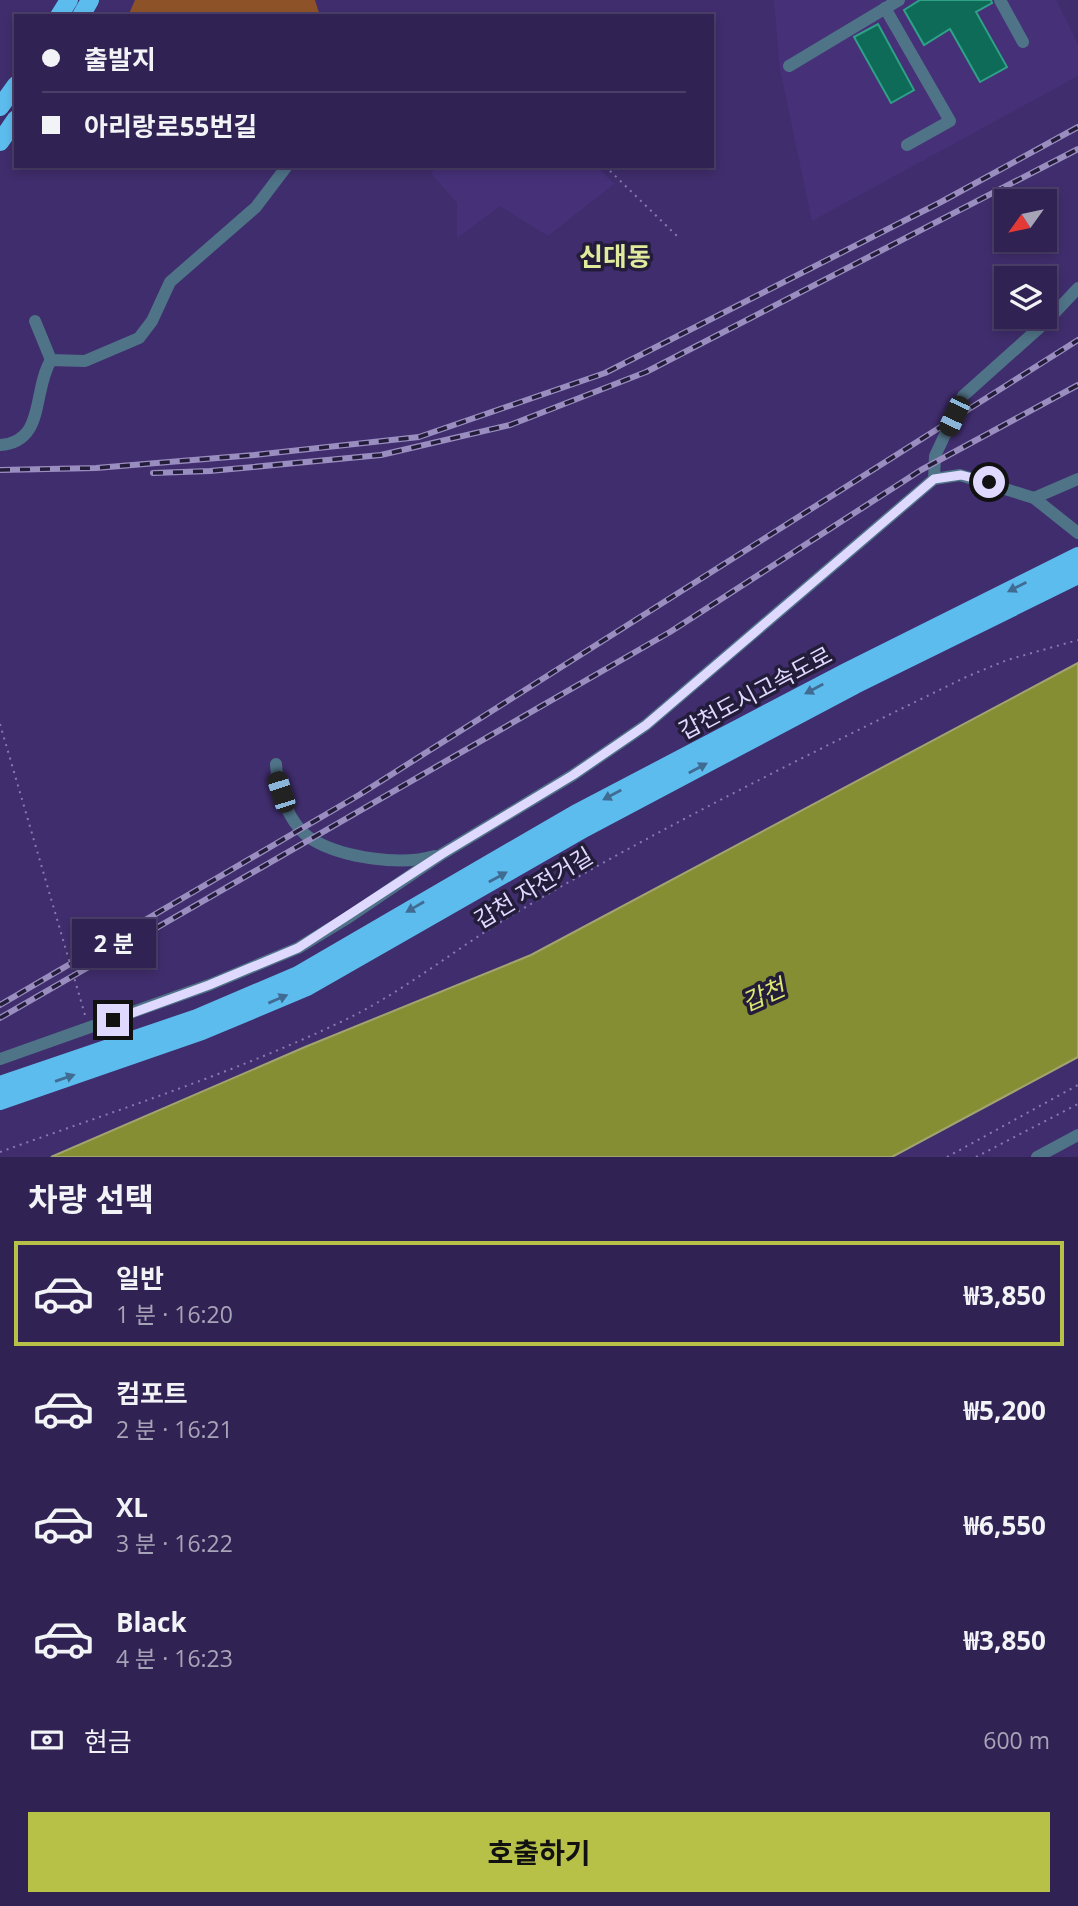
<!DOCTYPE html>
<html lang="ko">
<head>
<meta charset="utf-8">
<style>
  :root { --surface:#302252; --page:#382a59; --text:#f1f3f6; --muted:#a8a4b8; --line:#4b3f69; --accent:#b7c148 }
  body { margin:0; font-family:"Open Sans","Noto Sans KR",sans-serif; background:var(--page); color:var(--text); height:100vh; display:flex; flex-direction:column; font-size:26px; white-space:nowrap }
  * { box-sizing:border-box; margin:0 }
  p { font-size:23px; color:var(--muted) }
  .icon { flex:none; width:38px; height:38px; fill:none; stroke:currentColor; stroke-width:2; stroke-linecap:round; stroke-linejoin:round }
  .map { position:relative; height:1157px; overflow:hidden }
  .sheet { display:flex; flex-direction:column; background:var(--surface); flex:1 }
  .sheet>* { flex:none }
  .guide { position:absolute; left:14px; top:14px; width:700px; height:154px; border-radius:0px; box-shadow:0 4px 10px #0003,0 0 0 2px var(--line); display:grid; align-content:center; height:154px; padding:0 28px; background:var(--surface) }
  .needle { width:46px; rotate:237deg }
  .tools { position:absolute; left:994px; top:189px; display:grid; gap:14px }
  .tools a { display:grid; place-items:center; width:63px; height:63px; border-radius:0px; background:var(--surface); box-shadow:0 4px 10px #0003,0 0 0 2px var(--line); font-size:35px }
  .end { position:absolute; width:32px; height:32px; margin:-16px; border:9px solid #dfd8ff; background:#111; box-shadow:0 0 0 4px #111 }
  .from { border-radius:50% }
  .bubble { position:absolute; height:49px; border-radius:0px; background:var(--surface); box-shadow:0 4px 10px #0003,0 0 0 2px var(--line); font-size:23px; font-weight:700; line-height:49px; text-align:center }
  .car { position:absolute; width:21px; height:42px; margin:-21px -10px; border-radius:9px; box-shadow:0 0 5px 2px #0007; background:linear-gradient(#222 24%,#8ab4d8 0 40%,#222 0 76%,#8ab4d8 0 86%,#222 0) }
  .guide b { display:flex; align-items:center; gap:24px; height:66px; font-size:26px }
  .guide b+b { border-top:2px solid var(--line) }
  .guide i { width:18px; height:18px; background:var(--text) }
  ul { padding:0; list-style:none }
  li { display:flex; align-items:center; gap:21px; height:105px; margin:0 14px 10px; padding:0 14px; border:4px solid transparent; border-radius:0px }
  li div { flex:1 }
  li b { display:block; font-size:26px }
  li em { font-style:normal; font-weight:700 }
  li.selected { border-color:var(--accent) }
  li>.icon { width:63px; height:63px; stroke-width:1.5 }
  h2 { padding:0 28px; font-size:32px; line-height:84px }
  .pay { display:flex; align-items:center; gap:18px; height:77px; padding:0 28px; font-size:26px }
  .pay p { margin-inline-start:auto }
  .primary-button { display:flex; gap:14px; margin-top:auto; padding:14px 28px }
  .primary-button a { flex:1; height:80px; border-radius:0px; background:var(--accent); color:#111; font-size:28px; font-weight:700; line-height:80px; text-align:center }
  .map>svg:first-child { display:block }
  .built { fill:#463179 }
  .green { fill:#8d5228 }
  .water { fill:#868e33; stroke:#a1a470; stroke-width:2 }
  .building { fill:#0d6b57; stroke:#2fa187; stroke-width:2 }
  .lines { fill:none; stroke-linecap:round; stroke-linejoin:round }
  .path { stroke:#887baf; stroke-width:2; stroke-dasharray:2 5; stroke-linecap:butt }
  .minor { stroke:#4f7387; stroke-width:12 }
  .highway { stroke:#5dbcee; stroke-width:18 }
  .rail-casing { stroke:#9a8ec0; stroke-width:6 }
  .rail { stroke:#241d3a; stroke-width:3.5; stroke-dasharray:10; stroke-linecap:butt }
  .oneway { fill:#406c94 }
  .route { stroke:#dfd8ff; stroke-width:9 }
  .labels { text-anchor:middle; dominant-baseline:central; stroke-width:7; stroke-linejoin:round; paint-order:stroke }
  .street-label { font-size:23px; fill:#dfd8ff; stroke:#241d3a }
  .water-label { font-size:24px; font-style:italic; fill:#dee971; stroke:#241d3a }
  .quarter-label { font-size:26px; font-weight:bold; fill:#e1eb9d; stroke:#241d3a }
</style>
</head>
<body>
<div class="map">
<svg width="1078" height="1157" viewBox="0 0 1078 1157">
  <rect width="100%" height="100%" fill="#402d6d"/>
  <g class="built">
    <polygon points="774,0 1056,0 1078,44 1078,76 812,221 780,69"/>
    <polygon points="437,166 597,166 614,184 548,236 500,206 457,238 457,203 431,173"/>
  </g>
  <polygon class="green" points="135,0 315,0 320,16 128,16"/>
  <polygon class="water" points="1078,663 1078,1057 892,1157 51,1157 305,1047 531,955"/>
  <g class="building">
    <polygon points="920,0 991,0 992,3 976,12 1007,67 980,82 950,29 924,45 904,10"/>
    <polygon points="878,24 914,90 891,103 854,37"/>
  </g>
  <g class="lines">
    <g class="path">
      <polyline points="605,166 678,237"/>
      <polyline points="0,724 85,1015"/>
      <path d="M 0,1152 C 117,1110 238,1072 349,1018 C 411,987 464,942 524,908 C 667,824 817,750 966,677 L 1007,660 L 1078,640"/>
      <polyline points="947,1157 1078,1085"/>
      <polyline points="976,1157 1078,1104"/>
    </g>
    <g class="minor">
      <polyline points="1000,0 1023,42"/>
      <polyline points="885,8 950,121 907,145"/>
      <polyline points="789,66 899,0"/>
      <polyline points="35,321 51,360"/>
      <path d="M 0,445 C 46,442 32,391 51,360 L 85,361 L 139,338 L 152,321 L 170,282 L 256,207 L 287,166"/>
      <polyline points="934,479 960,475 1034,498 1078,533"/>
      <polyline points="1034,498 1078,479"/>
      <path d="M 276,764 C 277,789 289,826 313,840 C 344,858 401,866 435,856"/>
      <polyline points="0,1059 209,985 298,948 349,917 442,854 573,775 646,725 934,479 935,456 963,396 1048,320 1078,288"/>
      <polyline points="1037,1157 1078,1135"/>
    </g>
    <g class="highway">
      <polyline points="59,16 69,0"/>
      <polyline points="81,16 90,0"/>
      <polyline points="0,107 16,85"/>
      <polyline points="0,142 16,119"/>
      <polyline points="0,1085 197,1018 298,975 575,814 846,672 1078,556"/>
      <polyline points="0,1101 202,1031 307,987 585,828 855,685 1078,575"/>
    </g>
    <defs>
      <g id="rail">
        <polyline points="0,470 96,468 254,455 419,437 605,373 941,202 1078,127"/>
        <polyline points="153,473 210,471 381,455 510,425 646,372 1078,149"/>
        <polyline points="0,1005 359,795 1078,340"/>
        <polyline points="0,1018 670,632 921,470 1078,385"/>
      </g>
    </defs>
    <use href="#rail" class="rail-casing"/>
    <use href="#rail" class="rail"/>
  </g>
  <defs><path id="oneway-solid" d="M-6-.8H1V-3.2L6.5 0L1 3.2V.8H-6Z" transform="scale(1.75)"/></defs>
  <g class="oneway">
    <use href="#oneway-solid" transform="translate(1017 587) rotate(153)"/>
    <use href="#oneway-solid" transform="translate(814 689) rotate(152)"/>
    <use href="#oneway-solid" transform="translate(698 768) rotate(-28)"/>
    <use href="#oneway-solid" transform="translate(612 795) rotate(152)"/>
    <use href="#oneway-solid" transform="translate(498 877) rotate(-29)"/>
    <use href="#oneway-solid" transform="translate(415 907) rotate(150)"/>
    <use href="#oneway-solid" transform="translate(278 999) rotate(-23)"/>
    <use href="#oneway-solid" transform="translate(65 1078) rotate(-19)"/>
  </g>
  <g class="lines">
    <polyline class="route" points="113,1020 209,985 298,948 442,854 573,775 646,725 934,479 961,475 989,482"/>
  </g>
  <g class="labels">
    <g class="street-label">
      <text transform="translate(755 692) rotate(-28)">갑천도시고속도로</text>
      <text transform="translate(533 887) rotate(-31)">갑천 자전거길</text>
    </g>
    <g class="water-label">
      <text transform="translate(763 994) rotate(-24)">갑천</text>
    </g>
    <g class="quarter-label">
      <text x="615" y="256">신대동</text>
    </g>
  </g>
</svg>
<div class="tools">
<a><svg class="needle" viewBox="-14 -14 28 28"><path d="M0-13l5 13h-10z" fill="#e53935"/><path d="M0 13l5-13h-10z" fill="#a8a4b8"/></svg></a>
<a><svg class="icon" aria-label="layers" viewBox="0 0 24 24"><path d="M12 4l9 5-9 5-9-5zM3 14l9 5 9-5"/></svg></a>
</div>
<i class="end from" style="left:989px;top:482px"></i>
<i class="end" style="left:113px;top:1020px"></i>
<div class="bubble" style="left:72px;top:919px;width:84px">2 분</div>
<i class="car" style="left:954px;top:416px;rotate:205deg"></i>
<i class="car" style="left:281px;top:792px;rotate:342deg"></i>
<div class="guide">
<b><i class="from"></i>출발지</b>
<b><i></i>아리랑로55번길</b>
</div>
</div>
<section class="sheet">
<h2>차량 선택</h2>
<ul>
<li class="selected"><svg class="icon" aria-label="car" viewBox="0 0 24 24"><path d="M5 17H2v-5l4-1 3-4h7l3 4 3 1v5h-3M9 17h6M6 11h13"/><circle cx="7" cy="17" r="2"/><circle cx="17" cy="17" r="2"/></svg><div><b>일반</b><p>1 분 · 16:20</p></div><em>₩3,850</em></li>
<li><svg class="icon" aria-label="car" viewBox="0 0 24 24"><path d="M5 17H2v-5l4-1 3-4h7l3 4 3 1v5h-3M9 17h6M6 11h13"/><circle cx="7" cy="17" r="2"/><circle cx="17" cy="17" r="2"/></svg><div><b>컴포트</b><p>2 분 · 16:21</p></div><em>₩5,200</em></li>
<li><svg class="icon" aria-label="car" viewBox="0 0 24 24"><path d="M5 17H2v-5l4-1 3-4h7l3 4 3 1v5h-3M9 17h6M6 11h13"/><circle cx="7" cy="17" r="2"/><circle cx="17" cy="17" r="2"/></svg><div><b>XL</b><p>3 분 · 16:22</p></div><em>₩6,550</em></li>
<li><svg class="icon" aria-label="car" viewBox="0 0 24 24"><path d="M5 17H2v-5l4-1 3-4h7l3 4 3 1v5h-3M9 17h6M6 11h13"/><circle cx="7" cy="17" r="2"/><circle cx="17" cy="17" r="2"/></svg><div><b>Black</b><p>4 분 · 16:23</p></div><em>₩3,850</em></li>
</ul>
<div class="pay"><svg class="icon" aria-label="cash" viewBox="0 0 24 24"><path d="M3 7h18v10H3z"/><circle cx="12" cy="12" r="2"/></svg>현금<p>600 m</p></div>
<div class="primary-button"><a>호출하기</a></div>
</section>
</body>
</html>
